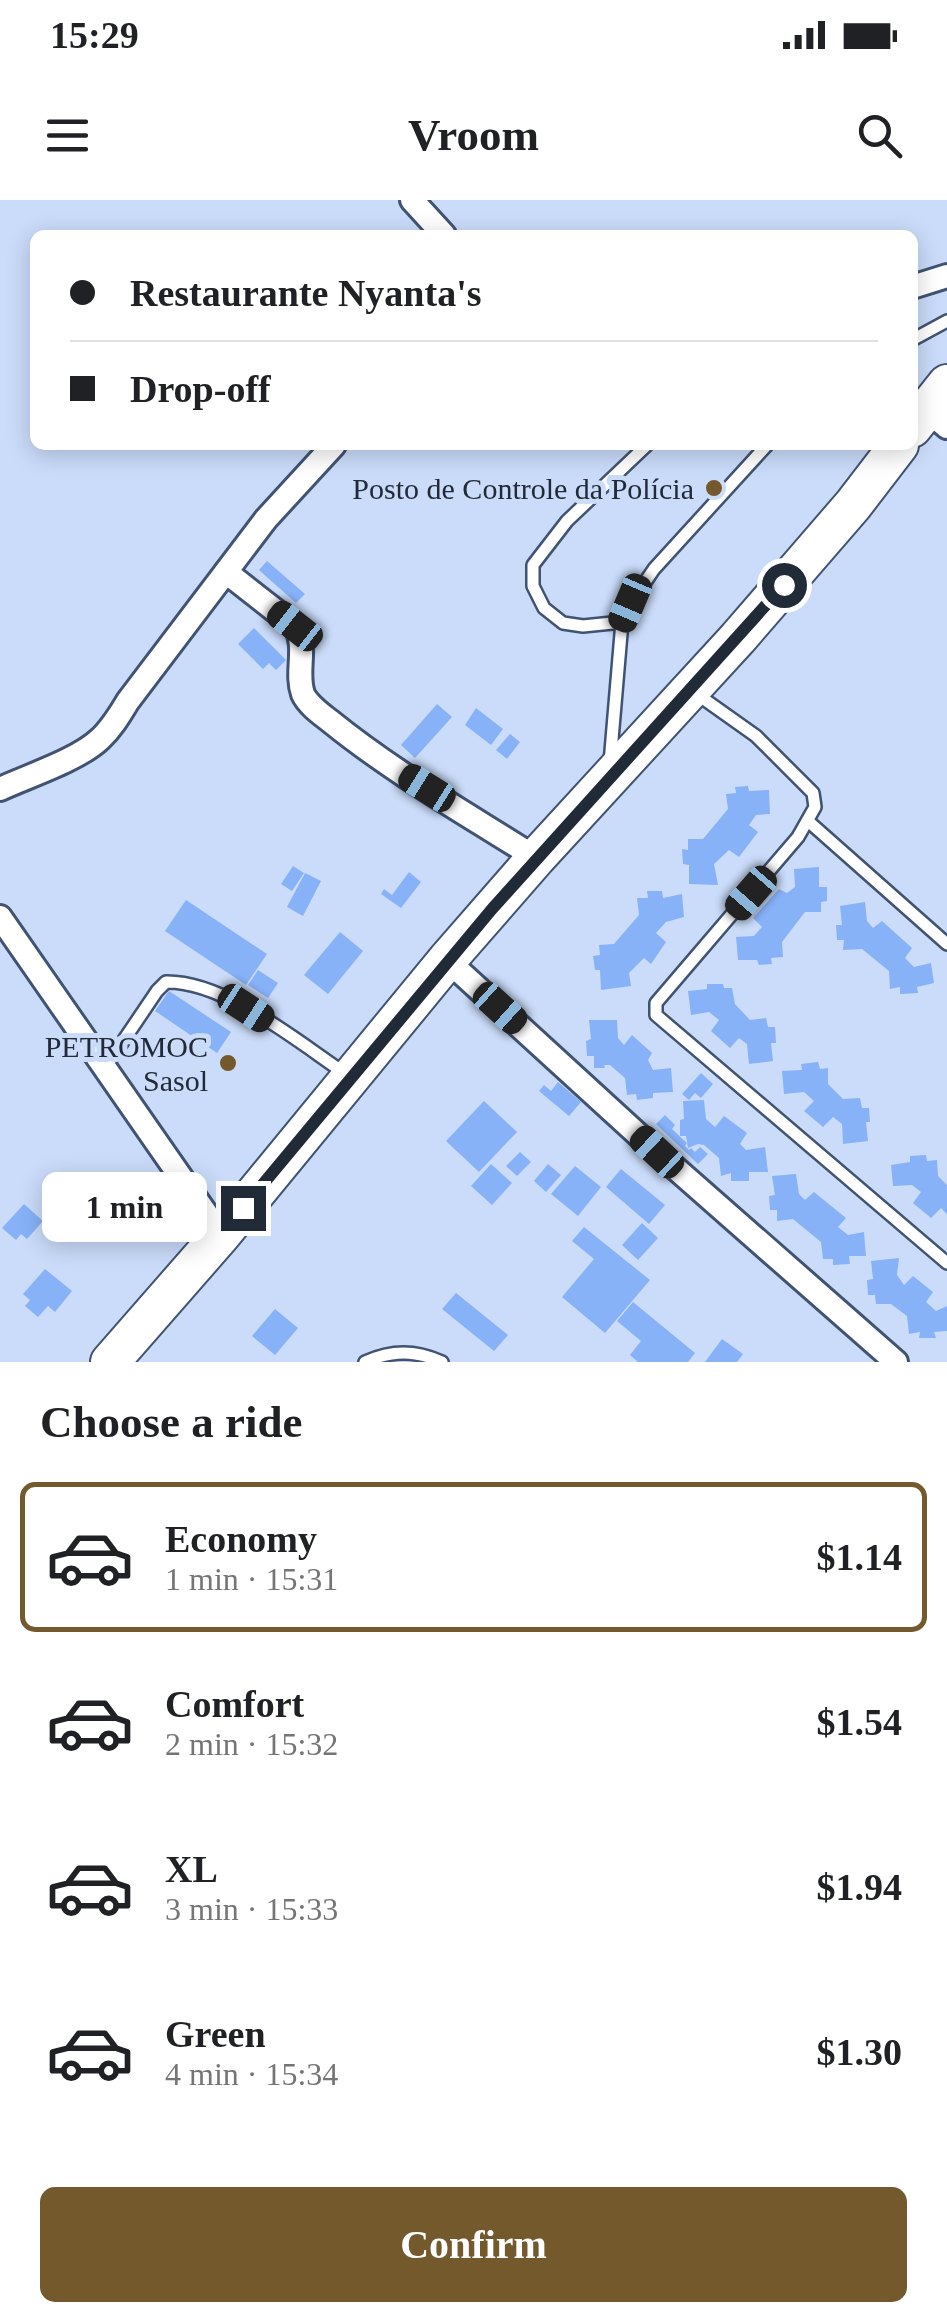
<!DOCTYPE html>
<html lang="en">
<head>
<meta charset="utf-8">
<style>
  :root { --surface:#fff; --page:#f2f2f2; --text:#202124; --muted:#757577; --line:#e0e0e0; --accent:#73592b }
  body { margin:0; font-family:Georgia,serif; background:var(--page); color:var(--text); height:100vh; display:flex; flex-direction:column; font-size:38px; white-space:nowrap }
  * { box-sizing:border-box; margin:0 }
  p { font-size:32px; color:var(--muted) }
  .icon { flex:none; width:55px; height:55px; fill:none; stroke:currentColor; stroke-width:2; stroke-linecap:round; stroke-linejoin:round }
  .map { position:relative; height:1162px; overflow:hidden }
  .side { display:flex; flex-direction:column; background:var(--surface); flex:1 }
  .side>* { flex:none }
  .hud { position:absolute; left:30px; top:30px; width:888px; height:220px; border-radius:15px; box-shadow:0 5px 25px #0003; display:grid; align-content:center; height:220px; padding:0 40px; background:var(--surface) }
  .end { position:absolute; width:45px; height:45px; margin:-22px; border:12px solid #212a37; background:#fff; box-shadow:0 0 0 5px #fff }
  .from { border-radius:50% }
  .bubble { position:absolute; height:70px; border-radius:15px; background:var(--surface); box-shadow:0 5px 25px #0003; font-size:32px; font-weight:800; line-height:70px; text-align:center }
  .car { position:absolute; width:30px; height:60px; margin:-30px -15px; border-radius:12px; box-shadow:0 0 8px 2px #0007; background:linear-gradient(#222 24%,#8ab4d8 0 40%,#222 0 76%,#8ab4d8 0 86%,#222 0) }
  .hud b { display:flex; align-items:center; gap:35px; height:95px; font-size:38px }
  .hud b+b { border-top:2px solid var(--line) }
  .hud i { width:25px; height:25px; background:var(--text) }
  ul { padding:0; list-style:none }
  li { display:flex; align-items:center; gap:30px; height:150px; margin:0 20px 15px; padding:0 20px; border:5px solid transparent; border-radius:15px }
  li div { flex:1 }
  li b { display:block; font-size:38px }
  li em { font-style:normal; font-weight:800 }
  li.current { border-color:var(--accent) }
  li>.icon { width:90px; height:90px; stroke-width:1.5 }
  h2 { padding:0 40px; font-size:45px; line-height:120px }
  .primary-button { display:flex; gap:20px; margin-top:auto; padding:20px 40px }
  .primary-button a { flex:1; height:115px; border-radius:15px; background:var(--accent); color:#fff; font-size:40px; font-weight:800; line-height:115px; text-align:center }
  .status { display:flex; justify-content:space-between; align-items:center; height:70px; padding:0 50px; background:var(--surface); direction:ltr }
  .status svg { height:28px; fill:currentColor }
  header { display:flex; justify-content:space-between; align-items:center; height:130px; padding:0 40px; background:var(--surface); font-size:45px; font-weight:800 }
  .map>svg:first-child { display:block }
  .building { fill:#87b2f8 }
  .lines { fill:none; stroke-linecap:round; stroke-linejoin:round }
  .service-casing { stroke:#405372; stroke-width:16 }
  .minor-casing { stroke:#405372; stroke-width:28 }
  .primary-casing { stroke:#405372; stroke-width:42 }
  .service { stroke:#fff; stroke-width:11 }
  .minor { stroke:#fff; stroke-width:22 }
  .primary { stroke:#fff; stroke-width:38 }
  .route { stroke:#212a37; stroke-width:12 }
  .poi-dot { fill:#73592b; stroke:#cadcfa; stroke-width:4 }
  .labels { text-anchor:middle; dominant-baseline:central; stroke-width:10; stroke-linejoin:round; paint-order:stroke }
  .poi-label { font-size:30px; fill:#212a37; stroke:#cadcfa; text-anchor:end }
</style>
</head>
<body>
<div class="status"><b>15:29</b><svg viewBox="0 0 49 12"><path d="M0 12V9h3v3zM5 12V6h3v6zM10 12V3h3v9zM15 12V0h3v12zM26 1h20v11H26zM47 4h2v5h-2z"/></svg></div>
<header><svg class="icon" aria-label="menu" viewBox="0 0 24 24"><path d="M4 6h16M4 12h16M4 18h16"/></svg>Vroom<svg class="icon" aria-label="search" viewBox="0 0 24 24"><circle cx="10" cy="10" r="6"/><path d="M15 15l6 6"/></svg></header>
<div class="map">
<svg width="947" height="1162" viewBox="0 0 947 1162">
  <rect width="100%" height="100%" fill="#cadcfa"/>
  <g class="building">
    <polygon points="267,361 305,394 296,403 259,370"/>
    <polygon points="254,428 286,460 276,470 269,463 263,469 238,444"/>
    <polygon points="437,504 452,517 415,558 401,545"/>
    <polygon points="476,508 503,529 491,545 465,525"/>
    <polygon points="510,534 520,542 507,559 496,550"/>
    <polygon points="748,586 749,591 769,590 770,614 756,615 749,625 758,632 739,657 729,650 714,664 718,685 689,684 689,665 683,664 682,649 688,650 688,639 703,639 728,609 726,594 736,593 735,587"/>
    <polygon points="293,666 304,673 292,691 281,684"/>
    <polygon points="819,667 819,687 827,687 827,701 821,702 821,712 805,712 782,742 783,757 771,758 772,764 759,765 757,760 738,760 736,737 754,736 762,727 753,718 779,689 787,693 795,687 794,669"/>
    <polygon points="409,672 421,682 401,708 381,694 384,689 392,695"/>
    <polygon points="305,673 321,681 303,716 287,707"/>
    <polygon points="647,691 662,691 663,698 682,694 684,717 666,722 656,733 666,742 651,764 644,758 629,773 631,786 601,790 600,770 595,770 593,756 600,755 599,745 614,744 639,715 637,698 648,698"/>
    <polygon points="186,700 267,754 246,785 165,731"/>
    <polygon points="865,702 867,721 873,728 882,721 912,748 905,758 914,767 931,763 934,783 917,787 918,793 900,794 900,787 890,789 889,771 862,749 843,750 844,740 837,740 836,725 842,725 840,706"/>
    <polygon points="340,732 363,751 328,794 304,775"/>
    <polygon points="258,770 278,783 268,798 248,785"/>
    <polygon points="707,784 723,784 724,788 732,788 735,804 750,820 766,818 768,827 775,827 776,843 771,843 773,861 749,864 747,844 739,838 730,848 711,831 719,820 709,812 691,815 688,791 707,789"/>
    <polygon points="169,791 231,832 217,853 155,811"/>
    <polygon points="589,820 617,820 618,838 624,845 632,835 652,853 648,860 653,870 671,868 673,892 653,893 653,898 637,900 636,894 627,895 625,878 610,865 604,865 605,868 594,868 594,856 587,856 586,841 591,839"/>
    <polygon points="818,862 820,869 828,868 828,884 843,899 860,898 862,908 869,908 870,922 866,922 868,941 843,944 842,924 833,917 823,927 804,911 814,901 804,892 784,894 782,871 802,870 801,864"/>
    <polygon points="701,873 713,884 701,898 695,893 689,900 682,894"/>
    <polygon points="558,882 581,902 569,916 539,891 544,885 551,891"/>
    <polygon points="704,900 706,919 715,927 724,916 747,933 740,944 746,950 765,947 768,972 749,972 749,981 731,981 731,973 721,976 719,958 704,945 698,944 688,948 686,936 680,936 680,920 684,919 683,901"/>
    <polygon points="484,901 517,932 479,972 446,941"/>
    <polygon points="665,915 675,925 672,929 687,943 685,946 689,950 691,948 695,952 700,947 708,954 698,964 656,924"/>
    <polygon points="520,952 531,962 517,976 506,966"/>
    <polygon points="926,955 927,961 937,960 938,976 947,985 947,1014 941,1008 931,1018 913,1003 921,992 912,985 893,986 891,965 910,962 910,956"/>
    <polygon points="491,964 512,983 492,1005 471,986"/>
    <polygon points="548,964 561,975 546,992 534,981"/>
    <polygon points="575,966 601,987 578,1016 551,994"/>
    <polygon points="621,969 665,1005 649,1024 606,987"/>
    <polygon points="144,972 156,984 139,1000 133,993 121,1008 114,1001"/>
    <polygon points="796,974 799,994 805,1000 814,992 846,1018 838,1027 848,1035 864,1032 866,1056 849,1056 850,1064 833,1065 833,1059 823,1059 821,1042 793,1019 777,1021 777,1010 770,1010 769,996 775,995 772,976"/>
    <polygon points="24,1004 43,1021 27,1039 21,1034 16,1040 2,1028"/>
    <polygon points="642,1023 658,1038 638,1060 622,1045"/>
    <polygon points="584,1027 650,1080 605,1133 562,1097 594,1059 572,1041"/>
    <polygon points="899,1058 897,1075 904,1085 913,1076 933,1092 926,1102 936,1111 947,1106 947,1131 934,1132 936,1138 919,1138 920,1132 909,1134 907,1116 891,1104 876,1104 875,1095 868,1095 867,1080 873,1079 871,1061"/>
    <polygon points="45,1069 72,1091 55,1112 48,1106 38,1117 25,1106 30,1100 23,1094"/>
    <polygon points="456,1093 508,1135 494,1151 442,1109"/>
    <polygon points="633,1102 695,1153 688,1162 638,1162 630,1155 641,1141 617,1121"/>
    <polygon points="275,1109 298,1128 275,1155 252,1136"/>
    <polygon points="722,1139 743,1154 737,1162 705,1162"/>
  </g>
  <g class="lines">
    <defs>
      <g id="service">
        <polyline points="912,140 947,121"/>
        <polyline points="622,422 583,426 563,423 544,408 533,386 533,365 567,321 647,245"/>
        <polyline points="694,492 756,536 813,593 815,607 798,637 656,803 656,815 947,1063"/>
        <polyline points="610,563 622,422 631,403 654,369 767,245"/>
        <polyline points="808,621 947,744"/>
        <path d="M 105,868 L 157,791 L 166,782 C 225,781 298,842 346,874"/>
        <path d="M 365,1162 C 392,1150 415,1150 442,1162"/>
      </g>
      <g id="minor">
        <polyline points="412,0 444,35"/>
        <polyline points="912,87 947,76"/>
        <polyline points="927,210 947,227"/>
        <path d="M 226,372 L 295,426 C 308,447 295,471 303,494 C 308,505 321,514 330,521 C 394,573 467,614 536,658"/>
        <path d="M 0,589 C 28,576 78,560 100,539 C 112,528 120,514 128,501 L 266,319 L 334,245"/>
        <polyline points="0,717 221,1035"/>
        <polyline points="447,760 657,952 896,1162"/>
      </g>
      <g id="primary">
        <polyline points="912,228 947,184"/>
        <polyline points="110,1162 221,1035 447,760 536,658 738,438 853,305 899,245"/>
      </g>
    </defs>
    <use href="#service" class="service-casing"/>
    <use href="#minor" class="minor-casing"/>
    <use href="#primary" class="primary-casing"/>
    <use href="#service" class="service"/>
    <use href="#minor" class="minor"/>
    <use href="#primary" class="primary"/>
  </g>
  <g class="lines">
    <polyline class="route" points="243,1008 492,709 784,385"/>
  </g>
  <g class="poi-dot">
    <circle cx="714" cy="288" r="10"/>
    <circle cx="228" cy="863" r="10"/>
  </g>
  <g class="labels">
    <g class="poi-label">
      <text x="694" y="288">Posto de Controle da Polícia</text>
      <text x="208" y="846">PETROMOC<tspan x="208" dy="34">Sasol</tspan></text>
    </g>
  </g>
</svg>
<i class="end from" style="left:784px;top:385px"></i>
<i class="end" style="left:243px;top:1008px"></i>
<div class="bubble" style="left:42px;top:972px;width:165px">1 min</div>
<i class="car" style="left:630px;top:403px;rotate:203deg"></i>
<i class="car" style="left:295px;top:426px;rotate:308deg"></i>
<i class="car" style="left:427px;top:588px;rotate:302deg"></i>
<i class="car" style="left:751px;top:693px;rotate:221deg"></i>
<i class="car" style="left:246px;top:808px;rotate:123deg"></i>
<i class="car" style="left:500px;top:808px;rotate:132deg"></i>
<i class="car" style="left:657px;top:952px;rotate:313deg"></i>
<div class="hud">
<b><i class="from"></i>Restaurante Nyanta's</b>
<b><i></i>Drop-off</b>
</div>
</div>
<section class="side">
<h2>Choose a ride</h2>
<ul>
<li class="current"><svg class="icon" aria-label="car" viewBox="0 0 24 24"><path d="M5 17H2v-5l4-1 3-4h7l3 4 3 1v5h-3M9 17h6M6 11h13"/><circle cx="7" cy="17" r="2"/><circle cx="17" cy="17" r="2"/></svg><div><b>Economy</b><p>1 min · 15:31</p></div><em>$1.14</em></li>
<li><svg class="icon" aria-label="car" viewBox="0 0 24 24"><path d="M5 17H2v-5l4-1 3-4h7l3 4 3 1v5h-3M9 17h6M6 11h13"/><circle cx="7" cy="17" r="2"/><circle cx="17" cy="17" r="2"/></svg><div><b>Comfort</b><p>2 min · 15:32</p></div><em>$1.54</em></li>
<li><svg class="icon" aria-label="car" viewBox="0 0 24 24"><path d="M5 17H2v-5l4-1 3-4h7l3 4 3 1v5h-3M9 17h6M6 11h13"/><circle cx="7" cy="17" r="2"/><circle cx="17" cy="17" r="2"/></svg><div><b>XL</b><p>3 min · 15:33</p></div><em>$1.94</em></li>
<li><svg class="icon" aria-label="car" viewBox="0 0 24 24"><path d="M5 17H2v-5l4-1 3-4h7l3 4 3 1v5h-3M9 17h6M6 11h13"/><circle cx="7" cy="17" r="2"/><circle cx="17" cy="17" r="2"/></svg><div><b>Green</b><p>4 min · 15:34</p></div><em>$1.30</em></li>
</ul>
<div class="primary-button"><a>Confirm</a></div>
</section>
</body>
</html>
